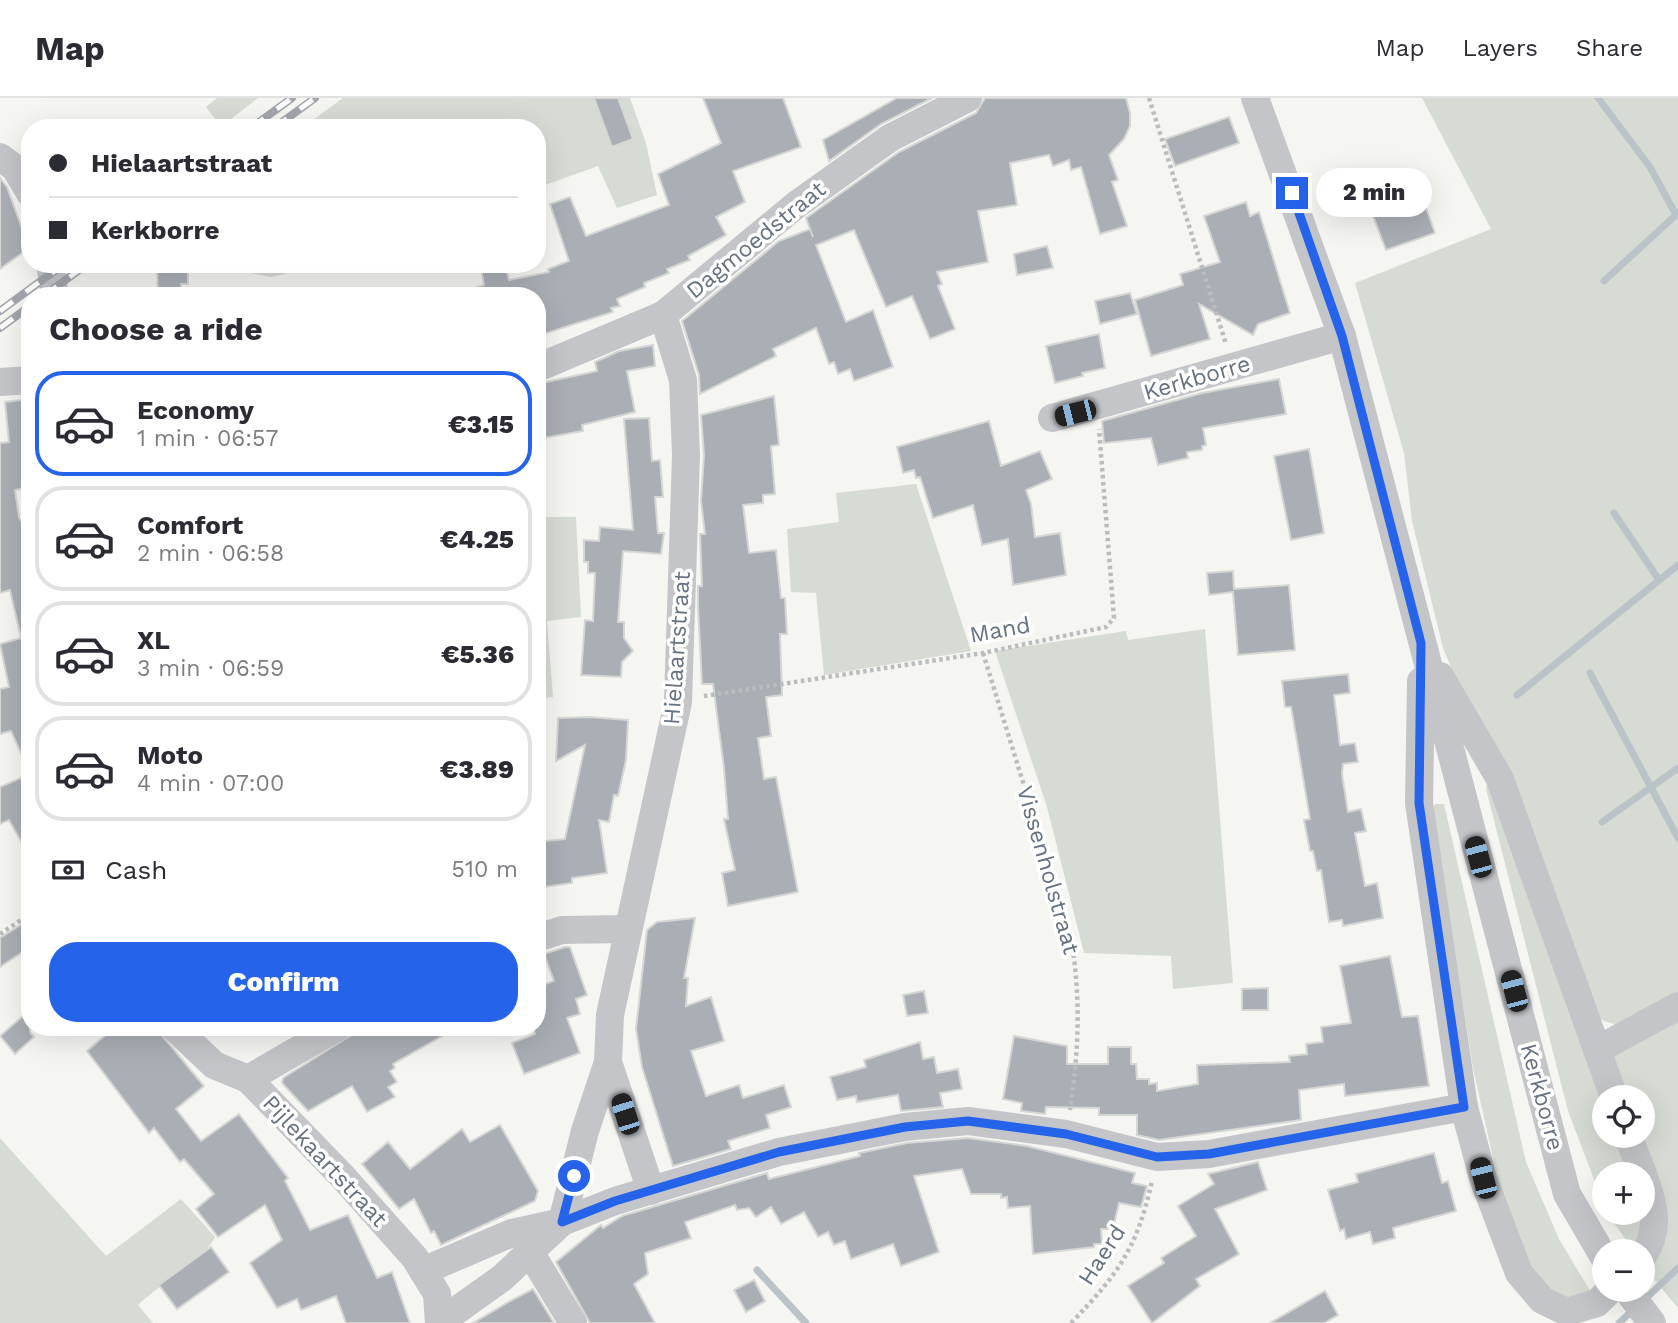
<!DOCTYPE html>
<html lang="en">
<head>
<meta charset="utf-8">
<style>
  :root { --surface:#fff; --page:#f7f7f7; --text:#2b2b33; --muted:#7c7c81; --line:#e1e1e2; --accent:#2563eb }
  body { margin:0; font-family:"Work Sans",sans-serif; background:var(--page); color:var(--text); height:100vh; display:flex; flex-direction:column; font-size:26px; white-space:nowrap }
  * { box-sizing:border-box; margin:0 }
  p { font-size:23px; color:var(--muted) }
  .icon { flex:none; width:38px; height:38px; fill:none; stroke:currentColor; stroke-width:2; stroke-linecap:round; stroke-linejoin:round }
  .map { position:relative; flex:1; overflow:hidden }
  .side { position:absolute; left:21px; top:189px; width:525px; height:749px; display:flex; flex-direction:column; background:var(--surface); border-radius:28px; box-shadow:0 7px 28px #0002 }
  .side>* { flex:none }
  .hud { position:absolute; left:21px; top:21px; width:525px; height:154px; border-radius:28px; box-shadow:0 7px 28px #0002; display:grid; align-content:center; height:154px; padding:0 28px; background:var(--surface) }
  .fabs { position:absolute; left:1592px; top:987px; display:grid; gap:14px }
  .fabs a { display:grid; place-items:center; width:63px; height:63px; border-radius:50%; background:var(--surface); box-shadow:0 7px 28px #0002; font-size:35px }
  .end { position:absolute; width:32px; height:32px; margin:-16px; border:9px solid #2563eb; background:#fff; box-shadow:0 0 0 4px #fff }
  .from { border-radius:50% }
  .bubble { position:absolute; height:49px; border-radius:24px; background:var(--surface); box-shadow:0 7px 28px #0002; font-size:23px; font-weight:800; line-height:49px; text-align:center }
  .car { position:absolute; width:21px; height:42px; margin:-21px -10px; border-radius:9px; box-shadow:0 0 5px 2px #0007; background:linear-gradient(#222 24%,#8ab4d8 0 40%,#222 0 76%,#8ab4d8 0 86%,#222 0) }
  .hud b { display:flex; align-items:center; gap:24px; height:66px; font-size:26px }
  .hud b+b { border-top:2px solid var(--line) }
  .hud i { width:18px; height:18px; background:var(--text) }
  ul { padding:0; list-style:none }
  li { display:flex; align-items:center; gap:21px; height:105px; margin:0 14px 10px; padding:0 14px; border:4px solid var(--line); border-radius:28px }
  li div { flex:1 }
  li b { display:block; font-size:26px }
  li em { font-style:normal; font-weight:800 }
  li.on { border-color:var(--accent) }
  li>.icon { width:63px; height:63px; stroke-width:1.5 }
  h2 { padding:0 28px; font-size:32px; line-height:84px }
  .pay { display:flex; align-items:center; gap:18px; height:77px; padding:0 28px; font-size:26px }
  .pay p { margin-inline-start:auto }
  .action { display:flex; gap:14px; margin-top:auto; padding:14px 28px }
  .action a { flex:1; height:80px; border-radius:28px; background:var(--accent); color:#fff; font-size:28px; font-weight:800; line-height:80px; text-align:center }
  header { display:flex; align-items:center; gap:42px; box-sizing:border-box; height:98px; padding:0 35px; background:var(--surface); border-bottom:2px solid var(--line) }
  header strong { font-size:33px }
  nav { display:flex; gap:38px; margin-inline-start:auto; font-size:24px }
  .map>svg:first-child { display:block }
  .green { fill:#d6dcd3 }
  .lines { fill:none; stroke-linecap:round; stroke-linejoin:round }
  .stream { stroke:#bac3c8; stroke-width:7 }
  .building { fill:#a9afb5; stroke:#d6d6d4; stroke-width:2 }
  .path { stroke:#babcbe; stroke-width:4.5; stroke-dasharray:3.5 3.5; stroke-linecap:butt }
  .minor { stroke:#c3c5c9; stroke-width:28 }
  .rail-casing { stroke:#a2a6ac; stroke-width:8 }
  .rail { stroke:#fff; stroke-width:5; stroke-dasharray:16; stroke-linecap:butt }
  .route { stroke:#2563eb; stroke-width:9 }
  .labels { text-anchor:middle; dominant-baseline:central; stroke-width:7; stroke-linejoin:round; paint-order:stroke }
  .street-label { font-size:23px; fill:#667281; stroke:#fff }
</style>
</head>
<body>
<header>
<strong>Map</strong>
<nav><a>Map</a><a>Layers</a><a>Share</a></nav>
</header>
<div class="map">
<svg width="1678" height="1225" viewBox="0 0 1678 1225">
  <rect width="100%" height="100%" fill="#f5f5f2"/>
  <g class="green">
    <polygon points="217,0 258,0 221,29 206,9"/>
    <polygon points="343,0 630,0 646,45 657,97 617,110 598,68 537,90 537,30 302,30"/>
    <polygon points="1422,0 1678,0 1678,898 1620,928 1604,923 1593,915 1443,550 1412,423 1404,355 1355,185 1491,131"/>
    <polygon points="205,166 328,166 271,179"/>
    <polygon points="916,386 971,553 824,577 816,495 791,494 787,431 839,424 836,395"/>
    <polygon points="537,419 576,419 581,519 547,523 553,599 537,601"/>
    <polygon points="1205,531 1233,885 1173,891 1171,858 1084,855 1047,709 995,553 1126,533 1128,542"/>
    <polygon points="1487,685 1605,999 1605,1038 1623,1038 1639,1076 1605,1076 1605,1110 1568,1013 1486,691"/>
    <polygon points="1436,706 1444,706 1526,1064 1559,1141 1594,1199 1583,1204 1548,1193 1528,1165 1498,1083 1473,970 1432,709"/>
    <polygon points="1678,918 1678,1210 1643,1168 1652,1155 1632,1038 1643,1038 1643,999 1616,999 1605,955"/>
    <path d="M 0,1040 L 106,1158 L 181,1101 L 215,1139 C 207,1158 156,1189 138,1207 L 153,1225 L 0,1225 Z"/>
    <polygon points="1607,1115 1643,1115 1649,1119 1634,1153"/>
  </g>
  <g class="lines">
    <g class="stream">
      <polyline points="1598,0 1650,69 1675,115"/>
      <polyline points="1604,183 1678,115"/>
      <polyline points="1614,415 1659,482"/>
      <polyline points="1590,575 1678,740"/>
      <polyline points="1517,597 1678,467"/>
      <polyline points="1602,724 1678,670"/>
      <polyline points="757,1172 806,1225"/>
      <polyline points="1643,1203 1678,1170"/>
      <polyline points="1619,1225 1634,1211"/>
    </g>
  </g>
  <g class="building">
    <polygon points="594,0 618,0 633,41 612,49"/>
    <polygon points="703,0 783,0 801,49 733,73 745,104 716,119 726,137 688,158 690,162 667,171 669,175 644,185 645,189 617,201 620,208 611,210 613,214 537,238 537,198 478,198 477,189 484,187 481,170 505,166 509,182 549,174 548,171 569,163 550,106 570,99 586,138 669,107 658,76 721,45"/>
    <polygon points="897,0 932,0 881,26 829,63 823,42"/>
    <polygon points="985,0 1126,0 1130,15 1130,28 1124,41 1109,57 1118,82 1112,84 1127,128 1100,136 1081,69 1071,72 1069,62 1053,68 1049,57 1010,65 1017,107 978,113 988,164 937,174 942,186 938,188 955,231 930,241 912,198 886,209 854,132 816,147 846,224 873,212 893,269 854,283 850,271 838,276 834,264 829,266 816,230 773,251 776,258 700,296 699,277 682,223 779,143 810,131 813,139 806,120 899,54 976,15"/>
    <polygon points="1229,19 1239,45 1175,68 1165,41"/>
    <polygon points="0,80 7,89 29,150 0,171"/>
    <polygon points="1420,93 1435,135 1386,152 1370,110"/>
    <polygon points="1246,104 1250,118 1259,114 1290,215 1258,226 1253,237 1199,206 1210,241 1151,258 1135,202 1183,187 1180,176 1220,164 1204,118"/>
    <polygon points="1047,148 1053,170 1017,177 1014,156"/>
    <polygon points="157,166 188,166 188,186 181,186 181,198 158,198"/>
    <polygon points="1130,195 1137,216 1100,226 1095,203"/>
    <polygon points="1099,236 1105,270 1082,275 1083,278 1055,285 1046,248"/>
    <polygon points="653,247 655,268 627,273 635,314 582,327 583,333 537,341 537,286 597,273 595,264 619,253"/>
    <polygon points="1279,281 1286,316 1203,330 1206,347 1202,348 1202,352 1187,354 1188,360 1158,367 1151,340 1104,345 1102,323 1202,295"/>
    <polygon points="774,298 779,347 771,348 775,396 763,397 763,405 743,407 749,455 776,452 781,500 785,500 787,536 780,536 782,597 766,599 771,638 758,640 764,681 776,679 798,794 728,808 722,775 735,772 724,721 728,721 724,670 713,586 702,586 698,509 698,488 702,488 700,436 705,436 701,403 704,357 701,317"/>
    <polygon points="30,301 30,389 15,392 19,420 30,436 30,675 11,633 0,636 0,591 9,589 0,546 21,540 10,492 0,495 0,345 9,344 5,304"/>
    <polygon points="649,320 652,363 660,362 663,399 655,399 658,435 664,435 661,456 623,453 618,524 624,524 624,540 633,553 622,564 621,579 581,577 585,522 593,523 595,475 588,475 588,464 584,464 584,442 599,443 600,429 633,432 624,321"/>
    <polygon points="989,323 1001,368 1040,353 1052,381 1026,392 1031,406 1035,439 1060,435 1066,477 1013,487 1008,441 982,447 973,407 933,420 920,379 916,380 914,372 903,375 897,349"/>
    <polygon points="1309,351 1324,435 1291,442 1274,358"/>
    <polygon points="1233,473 1234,491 1289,487 1295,552 1238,557 1233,494 1209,497 1207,475"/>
    <polygon points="1348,576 1350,595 1334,597 1340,647 1355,645 1358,664 1343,666 1342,676 1348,714 1361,711 1366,733 1355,735 1365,788 1377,785 1383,820 1343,828 1342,822 1329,824 1321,772 1317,773 1313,753 1310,753 1304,722 1310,721 1294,626 1291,609 1285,609 1282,583"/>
    <polygon points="588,619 628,622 626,662 618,698 614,697 609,724 599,722 607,775 572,780 572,785 537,790 537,744 565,741 585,647 556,663 558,620"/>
    <polygon points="30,676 30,759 9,722 0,726 0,689"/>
    <polygon points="695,820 684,880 688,880 686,908 711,899 724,943 691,953 706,998 739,987 743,1000 784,987 791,1009 766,1017 770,1030 728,1043 731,1051 673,1068 642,969 636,931 647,832 657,824"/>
    <polygon points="30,821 30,849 0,869 0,840"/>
    <polygon points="565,849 570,849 587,897 576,901 580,916 567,920 580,955 524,976 512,945 535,936 533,929 537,929 537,889 554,883 544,856"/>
    <polygon points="1390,858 1402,919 1418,918 1429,988 1345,998 1344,986 1299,992 1301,1022 1159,1042 1137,1037 1137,1017 1099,1017 1099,1010 1046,1009 1045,1016 1021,1013 1022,1005 1003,1001 1014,938 1067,948 1067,966 1108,966 1108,949 1131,949 1131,966 1136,966 1137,981 1149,981 1149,986 1157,985 1157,993 1198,986 1197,967 1290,964 1289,958 1307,956 1306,946 1323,944 1321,929 1351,925 1340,868"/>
    <polygon points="1268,890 1268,912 1242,912 1242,891"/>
    <polygon points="924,893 928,915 907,918 903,897"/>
    <polygon points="30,912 30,934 34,939 15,956 0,938"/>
    <polygon points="115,929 155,929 204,988 176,1011 201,1043 239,1016 288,1080 285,1083 310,1132 348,1117 377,1180 392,1174 410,1225 346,1225 336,1198 301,1212 297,1201 277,1210 250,1165 282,1142 265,1107 218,1139 196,1111 214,1096 184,1061 180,1064 154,1030 149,1035 87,953"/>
    <polygon points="364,929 458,929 393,966 395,970 390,973 397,984 388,989 395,999 367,1014 352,988 308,1013 282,985 283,980"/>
    <polygon points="920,944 923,961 934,959 937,975 958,971 962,991 940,995 943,1009 901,1013 898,997 857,1004 856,998 837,1002 830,979 866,969 864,962"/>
    <polygon points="500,1027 538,1093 535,1103 441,1147 434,1133 431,1135 414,1101 399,1111 362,1066 388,1044 410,1071 462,1031 470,1044"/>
    <polygon points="968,1040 1027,1048 1135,1075 1132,1085 1147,1088 1141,1109 1119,1105 1113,1131 1101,1131 1102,1146 1094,1146 1094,1149 1033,1156 1030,1108 1008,1110 1007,1099 1001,1100 1001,1096 971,1096 962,1071 914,1078 939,1154 901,1168 893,1146 851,1161 845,1143 834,1147 828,1134 818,1139 804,1114 781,1126 771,1109 756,1119 749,1110 737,1112 735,1107 685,1124 691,1140 645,1155 648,1176 634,1186 655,1225 590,1225 556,1164 601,1127 603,1130 622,1118 767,1075 769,1081 860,1058 859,1055 907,1045"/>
    <polygon points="1434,1055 1442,1085 1448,1083 1456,1113 1393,1130 1395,1140 1373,1146 1370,1134 1346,1141 1344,1131 1340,1133 1328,1092 1358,1084 1356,1076"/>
    <polygon points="1258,1064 1267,1092 1215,1111 1239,1156 1196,1181 1200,1188 1152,1225 1128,1188 1164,1165 1161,1160 1196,1138 1178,1108 1214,1086 1208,1076"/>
    <polygon points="211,1149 229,1174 177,1211 159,1187"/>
    <polygon points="754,1182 765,1203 746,1214 734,1192"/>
    <polygon points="533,1191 554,1225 473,1225 510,1203"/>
    <polygon points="1325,1193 1338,1217 1324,1225 1270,1225"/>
  </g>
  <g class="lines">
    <g class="path">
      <polyline points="1149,0 1226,246"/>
      <path d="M 983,555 L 1071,839 C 1081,901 1079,951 1070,1012"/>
      <polyline points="704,598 983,555 1106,529 1114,520 1099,331"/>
      <polyline points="0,836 30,816"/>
      <path d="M 1071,1225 C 1118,1176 1137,1151 1152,1083"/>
    </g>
    <g class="minor">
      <polyline points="1255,0 1342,238 1567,1096 1605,1161"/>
      <polyline points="0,59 15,70 30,95"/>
      <polyline points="50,166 55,198"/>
      <polyline points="537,270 663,217 796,107 890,40 968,0"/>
      <polyline points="0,284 30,282"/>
      <polyline points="1052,320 1342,238"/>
      <polyline points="1440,578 1500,681 1614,999"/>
      <polyline points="1421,583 1419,705 1464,1009 1483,1080 1519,1175 1542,1202 1567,1214 1597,1205 1610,1192"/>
      <polyline points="537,840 562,832 628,831"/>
      <polyline points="174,929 214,967 248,981 342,1078 415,1160 437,1196 439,1225"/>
      <polyline points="1597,952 1678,908"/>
      <polyline points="248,981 338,929"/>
      <polyline points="1628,1038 1643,1076"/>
      <path d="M 1643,1076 C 1654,1106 1661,1131 1643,1158"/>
      <polyline points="651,1093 608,964 610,917 678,604 686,357 683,282 663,217"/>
      <polyline points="530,1154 573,1225"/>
      <polyline points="423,1173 512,1135 562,1124 615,1103 779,1054 905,1029 968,1023 1066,1036 1157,1059 1209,1056 1464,1009"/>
      <polyline points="1627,1192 1652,1225"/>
      <polyline points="439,1225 502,1180 562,1124 585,1033 608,964"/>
    </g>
    <defs>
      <g id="rail">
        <polyline points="251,30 292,0"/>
        <polyline points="274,30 315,0"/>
        <polyline points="44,198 87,166"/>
        <polyline points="0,213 64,166"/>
        <polyline points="0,230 30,208"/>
      </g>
    </defs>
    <use href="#rail" class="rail-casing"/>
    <use href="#rail" class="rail"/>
  </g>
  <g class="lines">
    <polyline class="route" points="574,1078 562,1124 615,1103 779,1054 905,1029 968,1023 1066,1036 1157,1059 1209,1056 1464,1009 1419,705 1421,545 1342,238 1292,95"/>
  </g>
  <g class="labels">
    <g class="street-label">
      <text transform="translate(756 142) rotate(-39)">Dagmoedstraat</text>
      <text transform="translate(1197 280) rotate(-16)">Kerkborre</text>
      <text transform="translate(1000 532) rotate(-10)">Mand</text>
      <text transform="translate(677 550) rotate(-86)">Hielaartstraat</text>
      <text transform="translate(1048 772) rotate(74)">Vissenholstraat</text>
      <text transform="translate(1542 999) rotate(75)">Kerkborre</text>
      <text transform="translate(325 1063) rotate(47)">Pijlekaartstraat</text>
      <text transform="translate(1102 1157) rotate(-57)">Haerd</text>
    </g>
  </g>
</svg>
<div class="fabs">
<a><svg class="icon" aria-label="locate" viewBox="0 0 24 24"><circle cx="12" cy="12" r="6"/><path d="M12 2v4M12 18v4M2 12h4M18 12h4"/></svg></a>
<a>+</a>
<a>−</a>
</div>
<i class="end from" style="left:574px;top:1078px"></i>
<i class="end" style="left:1292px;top:95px"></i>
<div class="bubble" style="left:1316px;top:70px;width:116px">2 min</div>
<i class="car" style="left:1075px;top:315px;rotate:256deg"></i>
<i class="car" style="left:1478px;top:759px;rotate:345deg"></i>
<i class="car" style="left:1514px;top:893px;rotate:345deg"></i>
<i class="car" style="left:625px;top:1016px;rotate:342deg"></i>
<i class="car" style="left:1483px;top:1080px;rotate:346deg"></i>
<div class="hud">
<b><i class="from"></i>Hielaartstraat</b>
<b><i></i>Kerkborre</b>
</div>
<section class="side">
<h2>Choose a ride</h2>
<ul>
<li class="on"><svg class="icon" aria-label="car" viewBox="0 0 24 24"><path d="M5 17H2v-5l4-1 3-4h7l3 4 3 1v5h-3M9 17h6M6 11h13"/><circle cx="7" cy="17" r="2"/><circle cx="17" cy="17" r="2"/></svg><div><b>Economy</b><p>1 min · 06:57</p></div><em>€3.15</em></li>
<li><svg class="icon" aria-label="car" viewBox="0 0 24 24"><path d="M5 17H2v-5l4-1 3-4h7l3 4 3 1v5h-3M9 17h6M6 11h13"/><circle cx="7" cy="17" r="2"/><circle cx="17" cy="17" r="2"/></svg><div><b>Comfort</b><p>2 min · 06:58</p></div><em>€4.25</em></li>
<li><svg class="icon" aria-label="car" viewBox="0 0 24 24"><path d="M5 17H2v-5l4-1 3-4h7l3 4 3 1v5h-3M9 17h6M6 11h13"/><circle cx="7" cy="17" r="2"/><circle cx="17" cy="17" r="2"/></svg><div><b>XL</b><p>3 min · 06:59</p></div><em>€5.36</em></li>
<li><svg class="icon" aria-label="car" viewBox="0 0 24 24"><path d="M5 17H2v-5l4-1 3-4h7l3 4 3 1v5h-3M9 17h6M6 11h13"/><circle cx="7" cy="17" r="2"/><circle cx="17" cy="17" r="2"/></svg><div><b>Moto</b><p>4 min · 07:00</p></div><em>€3.89</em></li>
</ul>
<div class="pay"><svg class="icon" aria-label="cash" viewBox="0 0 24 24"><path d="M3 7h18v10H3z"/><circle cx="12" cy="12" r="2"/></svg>Cash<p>510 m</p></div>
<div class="action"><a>Confirm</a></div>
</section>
</div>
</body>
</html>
